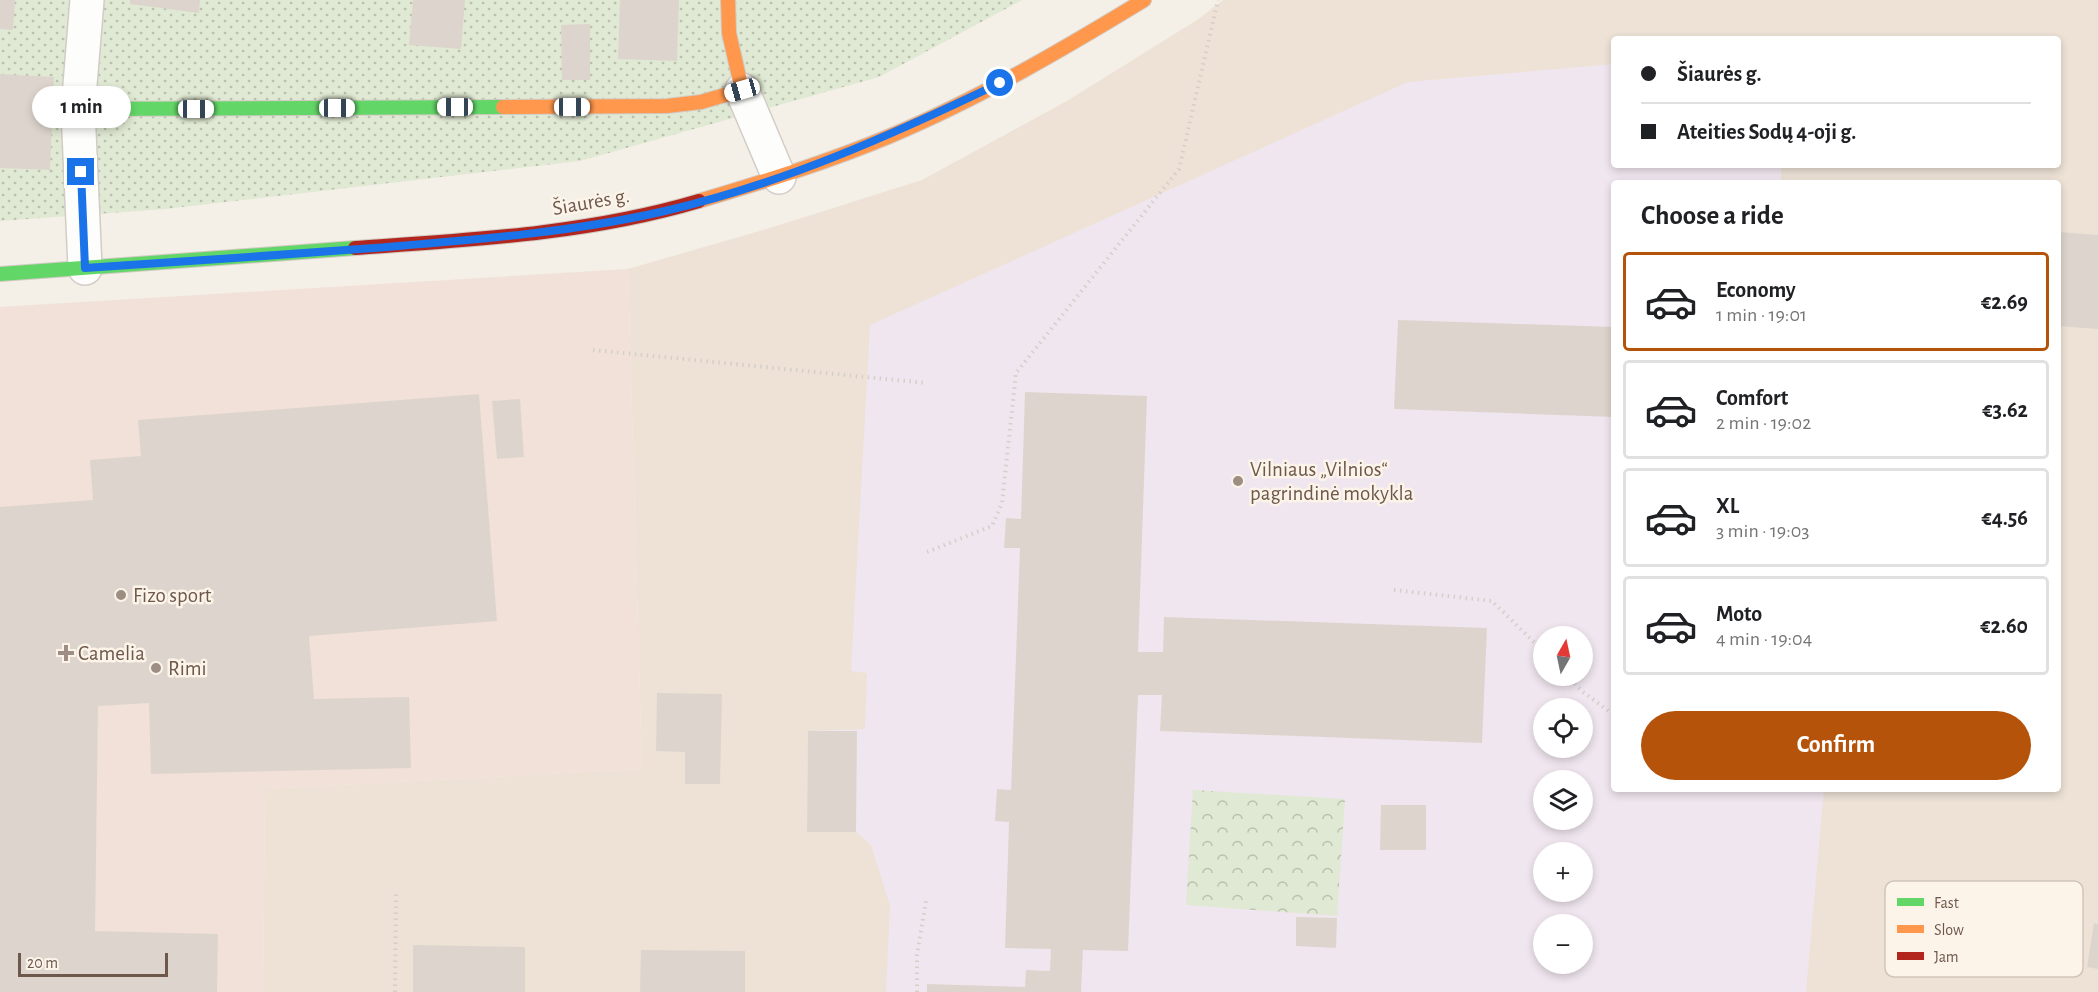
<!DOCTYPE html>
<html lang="en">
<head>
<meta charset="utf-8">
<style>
  :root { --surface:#fff; --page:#f6f6f6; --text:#202124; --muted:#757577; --line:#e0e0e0; --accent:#b45309 }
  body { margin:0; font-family:"Alegreya Sans",sans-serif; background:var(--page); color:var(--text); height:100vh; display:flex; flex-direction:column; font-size:22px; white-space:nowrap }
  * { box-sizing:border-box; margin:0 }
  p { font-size:20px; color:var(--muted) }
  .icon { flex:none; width:33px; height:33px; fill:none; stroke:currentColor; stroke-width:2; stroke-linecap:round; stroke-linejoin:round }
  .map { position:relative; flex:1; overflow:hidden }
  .panel { position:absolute; left:1611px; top:180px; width:450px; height:612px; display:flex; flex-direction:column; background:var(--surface); border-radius:6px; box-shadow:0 3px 9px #0003 }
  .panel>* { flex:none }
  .top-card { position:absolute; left:1611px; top:36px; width:450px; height:132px; border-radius:6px; box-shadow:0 3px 9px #0003; display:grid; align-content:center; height:132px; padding:0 30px; background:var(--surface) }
  .needle { width:39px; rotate:9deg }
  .fabs { position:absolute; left:1533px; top:626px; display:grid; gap:12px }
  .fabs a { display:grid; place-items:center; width:60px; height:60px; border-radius:50%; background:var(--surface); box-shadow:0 3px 9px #0003; font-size:30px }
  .scale { position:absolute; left:18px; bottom:15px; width:150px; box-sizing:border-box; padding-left:6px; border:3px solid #6e584c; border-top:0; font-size:16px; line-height:21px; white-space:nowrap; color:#6e584c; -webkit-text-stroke:4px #fcf4e8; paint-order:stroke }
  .end { position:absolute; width:27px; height:27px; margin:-14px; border:8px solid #1a73e8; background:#fff; box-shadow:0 0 0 3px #fff }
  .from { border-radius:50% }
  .bubble { position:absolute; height:42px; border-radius:21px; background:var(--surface); box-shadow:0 3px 9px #0003; font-size:20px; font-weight:600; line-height:42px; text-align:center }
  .car { position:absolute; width:18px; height:36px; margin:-18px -9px; border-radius:8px; box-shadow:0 0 4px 2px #0007; background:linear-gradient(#fff 24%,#345 0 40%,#fff 0 76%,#345 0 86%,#fff 0) }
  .top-card b { display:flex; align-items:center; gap:21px; height:57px; font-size:22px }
  .top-card b+b { border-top:2px solid var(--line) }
  .top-card i { width:15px; height:15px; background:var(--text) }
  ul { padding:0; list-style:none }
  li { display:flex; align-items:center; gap:18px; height:99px; margin:0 12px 9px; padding:0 18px; border:3px solid var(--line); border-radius:6px }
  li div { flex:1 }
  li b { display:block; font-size:22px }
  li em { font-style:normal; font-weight:600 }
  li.selected { border-color:var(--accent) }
  li>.icon { width:54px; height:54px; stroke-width:1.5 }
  h2 { padding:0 30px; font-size:27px; line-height:72px }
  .primary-button { display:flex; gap:12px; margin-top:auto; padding:12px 30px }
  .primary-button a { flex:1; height:69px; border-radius:36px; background:var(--accent); color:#fff; font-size:24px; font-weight:600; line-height:69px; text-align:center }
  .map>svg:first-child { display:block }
  .residential { fill:#ede2d5; fill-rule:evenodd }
  .commercial { fill:#f1e1d8 }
  .education { fill:#f0e6ef; fill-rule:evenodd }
  .grass { fill:url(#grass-dots) }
  .park { fill:url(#park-crowns) }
  .building { fill:#ddd5cd }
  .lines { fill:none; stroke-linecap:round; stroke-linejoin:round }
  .street-casing { stroke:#d3ccc6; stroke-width:36 }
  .fast-casing { stroke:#d2cbc4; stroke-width:16 }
  .slow-casing { stroke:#d2cbc4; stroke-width:16 }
  .jam-casing { stroke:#d2cbc4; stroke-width:16 }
  .path { stroke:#d5cfc9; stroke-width:4; stroke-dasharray:1.5 4.5; stroke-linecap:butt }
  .street { stroke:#fdfdfb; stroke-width:33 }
  .fast { stroke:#63d668; stroke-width:14 }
  .slow { stroke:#ff974d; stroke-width:14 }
  .jam { stroke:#b3261e; stroke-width:14 }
  .route { stroke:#1a73e8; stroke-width:8 }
  .poi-dot { fill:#9d8d82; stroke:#fcf4e8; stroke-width:2 }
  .labels { text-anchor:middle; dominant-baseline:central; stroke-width:5; stroke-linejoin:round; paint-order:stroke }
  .street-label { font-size:21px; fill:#6e584c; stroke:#fcf4e8 }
  .poi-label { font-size:21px; fill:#6e584c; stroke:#fcf4e8; text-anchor:start }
  .key { fill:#fcf4e8; stroke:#d1c5b9; stroke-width:1.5 }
  .key-label { font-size:16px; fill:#6e584c }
</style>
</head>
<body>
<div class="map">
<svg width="2098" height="992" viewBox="0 0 2098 992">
  <defs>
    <pattern id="grass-dots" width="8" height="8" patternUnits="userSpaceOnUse" patternTransform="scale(1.5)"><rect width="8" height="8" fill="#e0e9d3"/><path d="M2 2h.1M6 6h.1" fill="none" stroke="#bac0ad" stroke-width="1.8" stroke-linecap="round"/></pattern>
    <pattern id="park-crowns" width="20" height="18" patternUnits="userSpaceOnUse" patternTransform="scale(1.5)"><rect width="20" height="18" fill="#e0e9d3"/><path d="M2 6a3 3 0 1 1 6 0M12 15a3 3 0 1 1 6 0" fill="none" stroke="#bac0ad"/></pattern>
  </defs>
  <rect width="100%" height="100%" fill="#f4efe7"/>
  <path class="residential" d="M 1223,0 L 2098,0 L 2098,992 L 263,992 L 265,789 L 642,769 L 628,269 L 770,228 L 922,180 L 1067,101 L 1197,20 ZM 1614,39 L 2058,39 L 2058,165 L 1614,165 ZM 1614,183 L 2058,183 L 2058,789 L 1614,789 ZM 1544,636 L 1582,636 L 1582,675 L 1544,675 ZM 1544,708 L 1582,708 L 1582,747 L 1544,747 ZM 1544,780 L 1582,780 L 1582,819 L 1544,819 ZM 1544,852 L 1582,852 L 1582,891 L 1544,891 ZM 1544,924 L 1582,924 L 1582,963 L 1544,963 Z"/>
  <polygon class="commercial" points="628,269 642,769 265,789 263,992 0,992 0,307"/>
  <path class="education" d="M 1614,64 L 1614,165 L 1781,165 L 1781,183 L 1614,183 L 1614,789 L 1824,789 L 1806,992 L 886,992 L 890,906 L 871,845 L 856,832 L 807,832 L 808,731 L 865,729 L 867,673 L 851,671 L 870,325 L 1408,82 ZM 1544,636 L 1582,636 L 1582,675 L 1544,675 ZM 1544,708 L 1582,708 L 1582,747 L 1544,747 ZM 1544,780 L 1582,780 L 1582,819 L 1544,819 ZM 1544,852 L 1582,852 L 1582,891 L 1544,891 ZM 1544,924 L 1582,924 L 1582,963 L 1544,963 Z"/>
  <polygon class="grass" points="0,0 1022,0 879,77 580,161 165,209 0,221"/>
  <polygon class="park" points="1193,790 1345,799 1337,916 1186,905"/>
  <g class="building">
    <polygon points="0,0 15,0 13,30 0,29"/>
    <polygon points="130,0 200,0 199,13 130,4"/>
    <polygon points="413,0 465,0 461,49 409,45"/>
    <polygon points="620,0 679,0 677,61 618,59"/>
    <polygon points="590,24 590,80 562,80 561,25"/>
    <polygon points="0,74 54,77 50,170 0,168"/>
    <polygon points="2058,232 2098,235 2098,329 2058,326"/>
    <polygon points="1398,320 1614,327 1614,417 1394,409"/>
    <polygon points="1025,392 1147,396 1138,652 1163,652 1164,617 1487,628 1482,743 1160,731 1162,695 1138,695 1128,951 1083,950 1081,992 927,992 927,984 1025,987 1026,970 1050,971 1051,949 1005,948 1009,822 995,821 997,789 1011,790 1020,548 1004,548 1006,518 1021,519"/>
    <polygon points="479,394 497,621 309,636 314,699 409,697 411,768 151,774 149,703 98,706 95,931 218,934 217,992 0,992 0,507 93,500 90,460 141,456 138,420"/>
    <polygon points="520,399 524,457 497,459 492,401"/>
    <polygon points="657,693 722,694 720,784 685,784 685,752 656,751"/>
    <polygon points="808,731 857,731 856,832 807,832"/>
    <polygon points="1381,805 1426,805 1426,850 1380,850"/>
    <polygon points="1296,917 1337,918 1336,948 1296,946"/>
    <polygon points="2094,923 2098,924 2098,969 2087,967"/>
    <polygon points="413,945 525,947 525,992 413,992"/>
    <polygon points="641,950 745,951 745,992 640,992"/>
  </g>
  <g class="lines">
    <defs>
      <g id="street">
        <polyline points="742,90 779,177"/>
        <polyline points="85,268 78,109 87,0"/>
      </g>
      <g id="fast">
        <polyline points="78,109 503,107"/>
        <polyline points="0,274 355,248"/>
      </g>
      <g id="slow">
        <polyline points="503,107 667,106 701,102 742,90 729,33 728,0"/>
        <path d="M 699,201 C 763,182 828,162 890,136 C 978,99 1062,50 1144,0"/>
      </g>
      <path id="jam" d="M 355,248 C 470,240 588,234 699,201"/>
    </defs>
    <use href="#street" class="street-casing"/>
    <use href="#fast" class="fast-casing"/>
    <use href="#slow" class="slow-casing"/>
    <use href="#jam" class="jam-casing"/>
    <g class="path">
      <polyline points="593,350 926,383"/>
      <polyline points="927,552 992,526 1002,503 1016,373 1179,169 1218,0"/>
      <polyline points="1394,590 1492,601 1544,652"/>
      <polyline points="1566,675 1583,692 1614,715"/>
      <polyline points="395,992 396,894"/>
      <polyline points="917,992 917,955 926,901"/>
    </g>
    <use href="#street" class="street"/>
    <use href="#fast" class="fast"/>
    <use href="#slow" class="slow"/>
    <use href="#jam" class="jam"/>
  </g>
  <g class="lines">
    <path class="route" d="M 81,172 L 85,268 C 181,262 278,255 374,248 C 471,240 569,233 665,211 C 782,184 892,135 1000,83"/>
  </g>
  <g class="poi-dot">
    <circle cx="1238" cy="481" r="6"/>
    <circle cx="121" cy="595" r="6"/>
    <path d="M63 644h6v6h6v6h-6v6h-6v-6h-6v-6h6z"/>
    <circle cx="156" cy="668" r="6"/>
  </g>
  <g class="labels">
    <g class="street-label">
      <text transform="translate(591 202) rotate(-10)">Šiaurės g.</text>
    </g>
    <g class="poi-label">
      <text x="1250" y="469">Vilniaus „Vilnios“<tspan x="1250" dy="24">pagrindinė mokykla</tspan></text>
      <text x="133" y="595">Fizo sport</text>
      <text x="78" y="653">Camelia</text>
      <text x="168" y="668">Rimi</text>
    </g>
  </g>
  <rect x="1885" y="881" width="198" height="96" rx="9" class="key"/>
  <rect x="1897" y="898" width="27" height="8" fill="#63d668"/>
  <rect x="1897" y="925" width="27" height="8" fill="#ff974d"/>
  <rect x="1897" y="952" width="27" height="8" fill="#b3261e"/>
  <g class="key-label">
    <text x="1934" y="908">Fast</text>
    <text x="1934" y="935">Slow</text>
    <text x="1934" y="962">Jam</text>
  </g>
</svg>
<div class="fabs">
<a><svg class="needle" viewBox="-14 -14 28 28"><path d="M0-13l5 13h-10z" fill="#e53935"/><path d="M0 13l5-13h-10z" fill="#757577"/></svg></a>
<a><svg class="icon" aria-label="locate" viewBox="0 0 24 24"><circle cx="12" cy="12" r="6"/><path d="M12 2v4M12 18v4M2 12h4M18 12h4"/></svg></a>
<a><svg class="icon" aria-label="layers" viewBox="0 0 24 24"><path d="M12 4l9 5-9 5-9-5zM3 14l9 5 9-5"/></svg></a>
<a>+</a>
<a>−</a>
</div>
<div class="scale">20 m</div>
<i class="end from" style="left:1000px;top:83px"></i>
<i class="end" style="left:81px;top:172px"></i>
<div class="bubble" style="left:32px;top:86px;width:99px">1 min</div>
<i class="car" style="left:742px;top:90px;rotate:254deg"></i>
<i class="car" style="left:455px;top:107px;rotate:270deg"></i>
<i class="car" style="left:572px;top:107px;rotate:90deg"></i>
<i class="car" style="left:337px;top:108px;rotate:90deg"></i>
<i class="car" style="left:196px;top:109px;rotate:90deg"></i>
<div class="top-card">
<b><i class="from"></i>Šiaurės g.</b>
<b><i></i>Ateities Sodų 4-oji g.</b>
</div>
<section class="panel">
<h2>Choose a ride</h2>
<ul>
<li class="selected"><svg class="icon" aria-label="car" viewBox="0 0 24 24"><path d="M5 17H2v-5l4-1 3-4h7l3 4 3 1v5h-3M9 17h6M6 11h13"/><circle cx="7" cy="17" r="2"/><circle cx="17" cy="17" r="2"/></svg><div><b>Economy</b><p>1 min · 19:01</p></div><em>€2.69</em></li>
<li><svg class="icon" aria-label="car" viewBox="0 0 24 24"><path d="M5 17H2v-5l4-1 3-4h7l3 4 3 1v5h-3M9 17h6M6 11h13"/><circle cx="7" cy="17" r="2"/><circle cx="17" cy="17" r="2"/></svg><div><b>Comfort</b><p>2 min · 19:02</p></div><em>€3.62</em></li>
<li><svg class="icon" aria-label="car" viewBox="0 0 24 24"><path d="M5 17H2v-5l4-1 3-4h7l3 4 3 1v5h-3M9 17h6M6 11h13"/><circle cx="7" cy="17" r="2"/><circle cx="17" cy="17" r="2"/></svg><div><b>XL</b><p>3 min · 19:03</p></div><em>€4.56</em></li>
<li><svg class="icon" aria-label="car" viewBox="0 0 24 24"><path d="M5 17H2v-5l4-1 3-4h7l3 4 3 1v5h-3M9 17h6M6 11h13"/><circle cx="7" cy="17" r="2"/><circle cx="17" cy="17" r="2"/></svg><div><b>Moto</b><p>4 min · 19:04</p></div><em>€2.60</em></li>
</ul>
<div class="primary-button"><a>Confirm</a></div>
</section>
</div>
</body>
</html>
